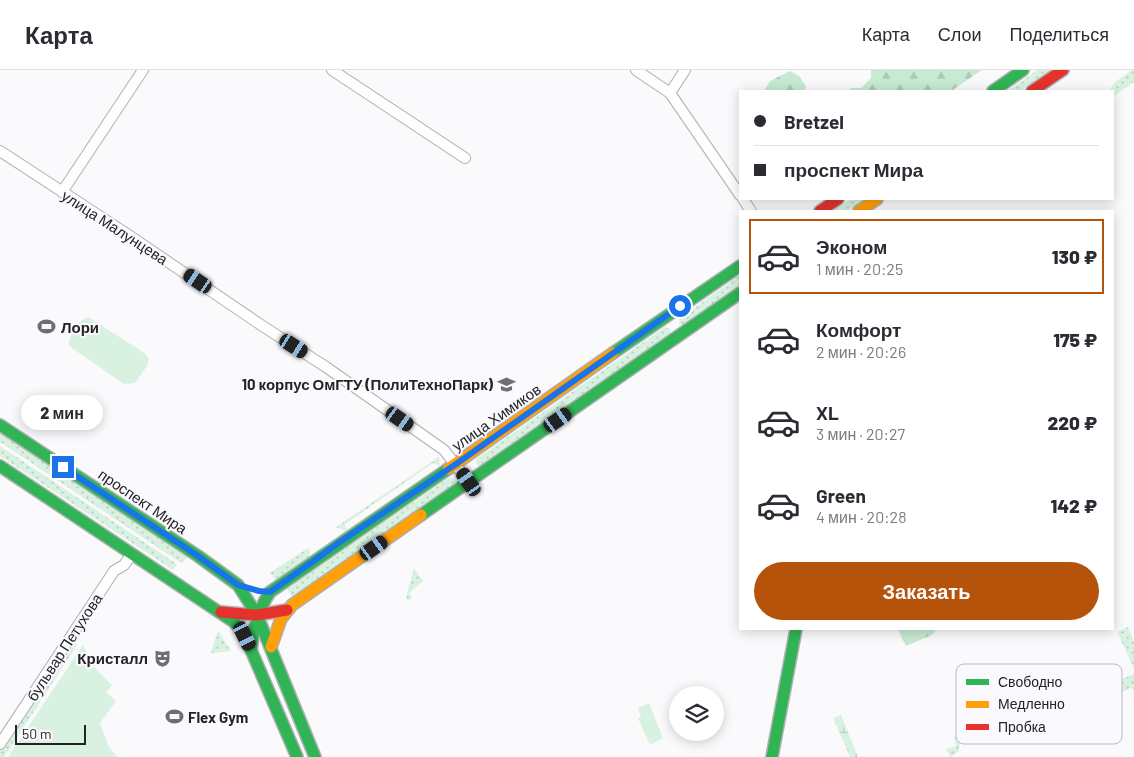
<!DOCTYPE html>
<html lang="ru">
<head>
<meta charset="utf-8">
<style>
  :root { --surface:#fff; --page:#f7f7f7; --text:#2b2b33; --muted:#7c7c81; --line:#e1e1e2; --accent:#b45309 }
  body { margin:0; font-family:Barlow,sans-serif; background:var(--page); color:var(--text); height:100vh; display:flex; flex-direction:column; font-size:19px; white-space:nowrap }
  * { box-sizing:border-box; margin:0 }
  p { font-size:16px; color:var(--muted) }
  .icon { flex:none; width:28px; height:28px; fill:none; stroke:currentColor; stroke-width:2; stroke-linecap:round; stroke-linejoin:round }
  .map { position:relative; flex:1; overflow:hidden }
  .side { position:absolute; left:739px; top:140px; width:375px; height:420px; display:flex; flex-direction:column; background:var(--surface); border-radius:0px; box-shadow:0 2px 12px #0003 }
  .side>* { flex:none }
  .banner { position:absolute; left:739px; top:20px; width:375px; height:110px; border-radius:0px; box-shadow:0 2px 12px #0003; display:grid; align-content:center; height:110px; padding:0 15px; background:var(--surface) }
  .controls { position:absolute; left:669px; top:616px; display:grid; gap:10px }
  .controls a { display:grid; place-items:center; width:55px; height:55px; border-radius:50%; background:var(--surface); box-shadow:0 2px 12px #0003; font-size:25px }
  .scale { position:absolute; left:15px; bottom:12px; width:71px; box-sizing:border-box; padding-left:5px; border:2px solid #242427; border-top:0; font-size:14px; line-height:18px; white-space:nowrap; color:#242427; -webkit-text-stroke:4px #f9f9fe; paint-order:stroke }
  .end { position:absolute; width:22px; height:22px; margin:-11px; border:6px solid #1a73e8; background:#fff; box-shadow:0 0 0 2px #fff }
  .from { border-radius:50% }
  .bubble { position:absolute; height:35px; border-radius:18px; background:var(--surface); box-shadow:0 2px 12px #0003; font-size:16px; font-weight:800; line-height:35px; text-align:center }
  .car { position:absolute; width:15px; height:30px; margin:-15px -8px; border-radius:6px; box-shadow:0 0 4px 1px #0007; background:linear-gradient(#222 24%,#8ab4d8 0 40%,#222 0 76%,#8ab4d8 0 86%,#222 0) }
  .banner b { display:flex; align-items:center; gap:18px; height:48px; font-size:19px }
  .banner b+b { border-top:1px solid var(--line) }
  .banner i { width:12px; height:12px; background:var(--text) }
  ul { padding:9px 0 0; list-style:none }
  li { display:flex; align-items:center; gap:15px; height:75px; margin:0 10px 8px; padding:0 5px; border:2px solid transparent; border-radius:0px }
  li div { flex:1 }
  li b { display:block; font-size:19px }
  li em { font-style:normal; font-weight:800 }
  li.selected { border-color:var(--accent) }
  li>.icon { width:45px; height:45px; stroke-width:1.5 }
  .cta { display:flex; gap:10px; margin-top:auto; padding:10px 15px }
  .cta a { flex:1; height:58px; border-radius:30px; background:var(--accent); color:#fff; font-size:20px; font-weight:800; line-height:58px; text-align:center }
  header { display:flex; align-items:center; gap:30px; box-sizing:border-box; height:70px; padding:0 25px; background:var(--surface); border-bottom:1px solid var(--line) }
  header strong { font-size:24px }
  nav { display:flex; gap:28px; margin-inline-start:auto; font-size:18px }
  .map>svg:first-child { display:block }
  .grass { fill:url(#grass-dots) }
  .forest { fill:url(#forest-firs) }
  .wetland { fill:url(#wetland-marsh) }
  .park { fill:#d8f1e0 }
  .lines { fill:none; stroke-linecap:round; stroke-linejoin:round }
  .street-casing { stroke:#b0b0b2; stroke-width:12 }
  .fast-casing { stroke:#b0b0b2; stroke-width:14 }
  .slow-casing { stroke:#b0b0b2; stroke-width:14 }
  .jam-casing { stroke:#b0b0b2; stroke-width:14 }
  .street { stroke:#fefeff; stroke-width:10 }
  .fast { stroke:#30b455; stroke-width:11 }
  .slow { stroke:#ff9f0a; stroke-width:11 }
  .jam { stroke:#e5322d; stroke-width:11 }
  .route { stroke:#1a73e8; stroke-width:6 }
  .labels { text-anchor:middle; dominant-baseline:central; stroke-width:4; stroke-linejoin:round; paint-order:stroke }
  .street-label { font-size:15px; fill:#242427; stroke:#f9f9fe }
  .poi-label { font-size:15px; font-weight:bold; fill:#242427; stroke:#f9f9fe; text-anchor:start }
  .key { fill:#f9f9fe; stroke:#b9b9be; stroke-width:1 }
  .key-label { font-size:14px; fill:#242427 }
</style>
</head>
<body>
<header>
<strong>Карта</strong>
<nav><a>Карта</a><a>Слои</a><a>Поделиться</a></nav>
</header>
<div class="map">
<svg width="1134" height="687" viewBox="0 0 1134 687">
  <defs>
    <pattern id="grass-dots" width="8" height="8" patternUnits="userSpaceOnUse" patternTransform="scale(1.25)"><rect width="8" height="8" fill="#d8f1e0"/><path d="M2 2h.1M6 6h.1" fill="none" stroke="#b9cec0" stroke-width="1.8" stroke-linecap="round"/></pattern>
    <pattern id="forest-firs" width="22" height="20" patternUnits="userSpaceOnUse" patternTransform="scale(1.25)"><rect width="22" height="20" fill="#c7ead2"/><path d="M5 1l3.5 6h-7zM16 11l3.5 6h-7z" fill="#abc9b4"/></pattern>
    <pattern id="wetland-marsh" width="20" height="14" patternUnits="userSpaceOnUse" patternTransform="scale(1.25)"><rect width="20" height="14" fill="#d8f1e0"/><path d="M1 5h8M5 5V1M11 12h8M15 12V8" fill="none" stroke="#b9cec0"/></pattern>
  </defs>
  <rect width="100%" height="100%" fill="#fafafd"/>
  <g class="grass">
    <polygon points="1037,0 1051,0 1020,21 1008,21"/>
    <polygon points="1132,0 1134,0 1134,12 1113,27 1112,21 1109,21 1115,12"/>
    <polygon points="851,129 866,129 848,141 833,141"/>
    <polygon points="740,205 740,215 683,255 679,254 680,248"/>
    <polygon points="665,257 670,259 670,265 480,397 476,393 476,390 479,387"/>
    <polygon points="0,361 187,487 184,491 181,493 0,372"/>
    <polygon points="0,376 177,494 173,500 0,386"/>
    <polygon points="439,387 440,396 433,393 344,455 348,460 346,461 336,457"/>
    <polygon points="450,407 456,410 456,413 293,528 287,519"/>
    <polygon points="308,478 310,481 309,487 275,510 270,503"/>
    <polygon points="414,498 423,511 409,523 412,528 409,531 406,527"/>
    <polygon points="1128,557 1134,572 1134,598 1117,562"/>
    <polygon points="218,560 231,581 211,583"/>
    <polygon points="74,571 77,575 42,629 37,626"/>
    <polygon points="1134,604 1134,621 1131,618 1103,630 1100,623 1088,627 1091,636 1088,639 1083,638 1076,632 1068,635 1053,628 960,670 959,681 951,687 946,679 956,676 954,667 1065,613 1069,622 1099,608 1103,617"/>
    <polygon points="35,628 41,631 4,687 0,687 0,681"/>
  </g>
  <g class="forest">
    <polygon points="871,0 982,0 951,21 848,21 851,18 861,18 871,8"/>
    <polygon points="790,1 799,6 806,16 805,21 764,21 770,11"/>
    <polygon points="898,559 937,559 932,565 906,576"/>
  </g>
  <polygon class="wetland" points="841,645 858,687 850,687 833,648"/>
  <g class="park">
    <path d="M 88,247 L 146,284 L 149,289 L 147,296 L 135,313 L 124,314 L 69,276 C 68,266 78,250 88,247 Z"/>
    <polygon points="83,575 87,583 80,589 88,601 94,597 112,615 106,622 116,631 100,653 108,675 117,687 8,687"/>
    <polygon points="649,633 663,668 650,675 638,648 641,647 638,638"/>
  </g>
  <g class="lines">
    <defs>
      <g id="street">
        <polyline points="332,0 465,88"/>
        <polyline points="636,0 670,23 740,125"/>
        <polyline points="670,23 685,0"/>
        <polyline points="0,81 127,164 261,255 326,297 444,380 469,412"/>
        <polyline points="62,122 143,0"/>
        <polyline points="743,129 751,141"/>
        <polyline points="0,674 114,501 124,495 132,484"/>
      </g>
      <g id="fast">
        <polyline points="993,21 1023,0"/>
        <polyline points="613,283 740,196"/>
        <polyline points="0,355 198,486 238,515 257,545 315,687"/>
        <polyline points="0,396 234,552 240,558 251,580 297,687"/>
        <polyline points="421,445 740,223"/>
        <path d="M 251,580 C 253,559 258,540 270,522 L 448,399"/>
        <polyline points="772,687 796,559"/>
      </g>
      <g id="slow">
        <polyline points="859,141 877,129"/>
        <polyline points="448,399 613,283"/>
        <polyline points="271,577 281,549 292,535 421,445"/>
      </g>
      <g id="jam">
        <polyline points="1032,21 1063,0"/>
        <polyline points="820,141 838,129"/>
        <polyline points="221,542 257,545 287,540"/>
      </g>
    </defs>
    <use href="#street" class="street-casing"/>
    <use href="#fast" class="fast-casing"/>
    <use href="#slow" class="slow-casing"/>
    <use href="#jam" class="jam-casing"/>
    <use href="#street" class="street"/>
    <use href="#fast" class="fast"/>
    <use href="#slow" class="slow"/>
    <use href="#jam" class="jam"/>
  </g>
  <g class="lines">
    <polyline class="route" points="63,397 198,486 238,515 259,521 270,522 340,472 456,394 680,236"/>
  </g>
  <defs>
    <symbol id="stadium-bare" viewBox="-9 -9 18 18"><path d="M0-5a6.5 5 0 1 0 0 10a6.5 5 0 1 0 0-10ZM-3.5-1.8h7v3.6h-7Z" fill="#6f6f72" stroke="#f9f9fe" stroke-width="2.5" paint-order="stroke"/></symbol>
    <symbol id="university-bare" viewBox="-9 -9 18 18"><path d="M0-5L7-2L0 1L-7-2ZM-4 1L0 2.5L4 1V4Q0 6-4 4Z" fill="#6f6f72" stroke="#f9f9fe" stroke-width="2.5" paint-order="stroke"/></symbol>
    <symbol id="theatre-bare" viewBox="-9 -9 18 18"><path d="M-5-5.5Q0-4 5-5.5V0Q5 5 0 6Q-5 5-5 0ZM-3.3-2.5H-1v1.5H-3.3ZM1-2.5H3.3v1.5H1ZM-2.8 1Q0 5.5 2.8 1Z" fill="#6f6f72" stroke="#f9f9fe" stroke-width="2.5" paint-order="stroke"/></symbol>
  </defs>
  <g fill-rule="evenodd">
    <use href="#stadium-bare" x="34" y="244" width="25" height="25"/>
    <use href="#university-bare" x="494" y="302" width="25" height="25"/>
    <use href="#theatre-bare" x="150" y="576" width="25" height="25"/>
    <use href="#stadium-bare" x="162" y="634" width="25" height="25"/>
  </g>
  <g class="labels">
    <g class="street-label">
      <text transform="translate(115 157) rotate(33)">улица Малунцева</text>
      <text transform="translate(496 347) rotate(-35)">улица Химиков</text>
      <text transform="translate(143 431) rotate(34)">проспект Мира</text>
      <text transform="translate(64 577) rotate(-57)">бульвар Петухова</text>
    </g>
    <g class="poi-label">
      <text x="61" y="257">Лори</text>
      <text x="493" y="314" text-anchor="end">10 корпус ОмГТУ (ПолиТехноПарк)</text>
      <text x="148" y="588" text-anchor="end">Кристалл</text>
      <text x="188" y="647">Flex Gym</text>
    </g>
  </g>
  <rect x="956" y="594" width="166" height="80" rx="8" class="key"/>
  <rect x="966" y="609" width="23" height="6" fill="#30b455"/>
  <rect x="966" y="631" width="23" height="7" fill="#ff9f0a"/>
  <rect x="966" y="654" width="23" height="6" fill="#e5322d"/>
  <g class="key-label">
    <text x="998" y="617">Свободно</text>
    <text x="998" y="639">Медленно</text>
    <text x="998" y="662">Пробка</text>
  </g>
</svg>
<div class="controls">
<a><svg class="icon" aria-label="layers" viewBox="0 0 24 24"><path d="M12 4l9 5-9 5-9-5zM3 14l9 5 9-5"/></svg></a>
</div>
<div class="scale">50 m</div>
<i class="end from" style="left:680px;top:236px"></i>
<i class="end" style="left:63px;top:397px"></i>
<div class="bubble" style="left:21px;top:325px;width:82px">2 мин</div>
<i class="car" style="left:198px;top:211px;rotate:304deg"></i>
<i class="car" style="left:294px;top:276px;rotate:123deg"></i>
<i class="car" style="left:400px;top:349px;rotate:125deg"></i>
<i class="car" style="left:558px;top:350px;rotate:55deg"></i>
<i class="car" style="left:469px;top:412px;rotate:325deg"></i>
<i class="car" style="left:374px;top:478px;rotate:55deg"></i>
<i class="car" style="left:245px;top:566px;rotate:154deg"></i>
<div class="banner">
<b><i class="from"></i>Bretzel</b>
<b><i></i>проспект Мира</b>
</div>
<section class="side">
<ul>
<li class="selected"><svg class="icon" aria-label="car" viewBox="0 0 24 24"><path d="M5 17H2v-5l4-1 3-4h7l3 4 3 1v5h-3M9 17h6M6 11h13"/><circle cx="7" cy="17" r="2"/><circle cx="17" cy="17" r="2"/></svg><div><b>Эконом</b><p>1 мин · 20:25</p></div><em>130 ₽</em></li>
<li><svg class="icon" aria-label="car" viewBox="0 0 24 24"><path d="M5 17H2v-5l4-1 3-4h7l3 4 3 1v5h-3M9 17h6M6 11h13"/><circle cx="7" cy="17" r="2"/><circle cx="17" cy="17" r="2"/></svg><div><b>Комфорт</b><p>2 мин · 20:26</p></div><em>175 ₽</em></li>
<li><svg class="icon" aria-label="car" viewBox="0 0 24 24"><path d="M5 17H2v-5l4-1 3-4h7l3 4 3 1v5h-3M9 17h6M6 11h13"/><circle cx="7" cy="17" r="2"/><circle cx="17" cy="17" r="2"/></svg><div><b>XL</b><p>3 мин · 20:27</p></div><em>220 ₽</em></li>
<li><svg class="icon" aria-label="car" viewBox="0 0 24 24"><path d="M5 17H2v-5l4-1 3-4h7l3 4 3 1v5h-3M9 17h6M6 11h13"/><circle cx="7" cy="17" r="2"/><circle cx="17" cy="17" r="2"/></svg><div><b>Green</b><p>4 мин · 20:28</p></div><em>142 ₽</em></li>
</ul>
<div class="cta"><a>Заказать</a></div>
</section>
</div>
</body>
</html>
